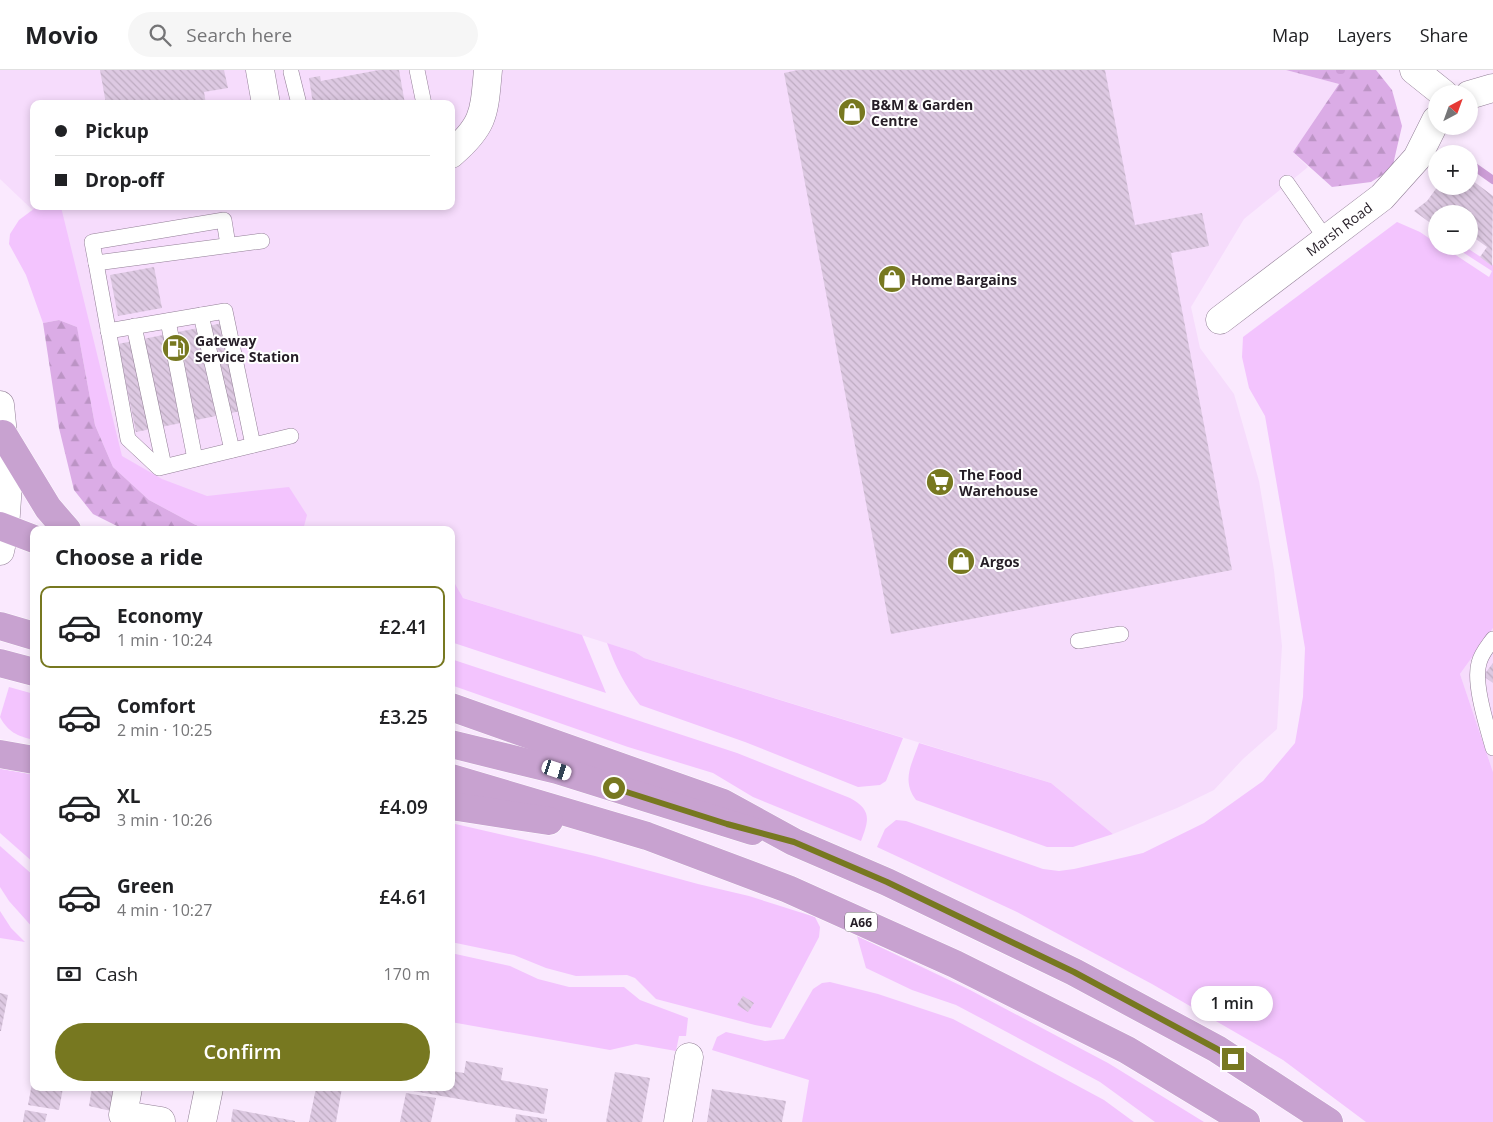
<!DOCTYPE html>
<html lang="en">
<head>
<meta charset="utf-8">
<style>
  :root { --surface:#fff; --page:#f6f6f6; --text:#202124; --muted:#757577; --line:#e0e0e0; --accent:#777820 }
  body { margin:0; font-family:"Open Sans",sans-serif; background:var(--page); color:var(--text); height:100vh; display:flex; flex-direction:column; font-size:19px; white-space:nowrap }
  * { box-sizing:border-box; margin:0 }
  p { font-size:16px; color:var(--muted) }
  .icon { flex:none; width:28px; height:28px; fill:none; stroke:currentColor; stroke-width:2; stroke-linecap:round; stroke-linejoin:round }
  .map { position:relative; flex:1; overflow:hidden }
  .sheet { position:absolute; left:30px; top:456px; width:425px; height:565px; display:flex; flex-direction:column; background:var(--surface); border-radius:10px; box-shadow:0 2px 8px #0003 }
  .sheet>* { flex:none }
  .guide { position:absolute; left:30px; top:30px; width:425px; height:110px; border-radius:10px; box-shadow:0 2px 8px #0003; display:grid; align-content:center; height:110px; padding:0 25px; background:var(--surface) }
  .needle { width:32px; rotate:41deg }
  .buttons { position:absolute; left:1428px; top:15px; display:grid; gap:10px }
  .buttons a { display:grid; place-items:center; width:50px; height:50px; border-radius:50%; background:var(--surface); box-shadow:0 2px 8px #0003; font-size:25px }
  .end { position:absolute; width:22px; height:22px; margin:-11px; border:6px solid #777820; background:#fff; box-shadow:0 0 0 2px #fff }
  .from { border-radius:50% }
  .bubble { position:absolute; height:35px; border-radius:18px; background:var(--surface); box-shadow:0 2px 8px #0003; font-size:16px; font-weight:600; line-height:35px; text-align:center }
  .car { position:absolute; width:15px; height:30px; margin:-15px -8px; border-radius:6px; box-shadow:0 0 4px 1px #0007; background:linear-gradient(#fff 24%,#345 0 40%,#fff 0 76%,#345 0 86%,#fff 0) }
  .guide b { display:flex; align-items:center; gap:18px; height:48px; font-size:19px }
  .guide b+b { border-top:1px solid var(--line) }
  .guide i { width:12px; height:12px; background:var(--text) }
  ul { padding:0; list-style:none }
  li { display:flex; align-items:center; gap:15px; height:82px; margin:0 10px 8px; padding:0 15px; border:2px solid transparent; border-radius:10px }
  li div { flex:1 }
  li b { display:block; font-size:19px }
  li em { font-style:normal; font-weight:600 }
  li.active { border-color:var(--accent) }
  li>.icon { width:45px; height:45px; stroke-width:1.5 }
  h2 { padding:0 25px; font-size:22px; line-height:60px }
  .pay { display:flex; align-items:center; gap:12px; height:55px; padding:0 25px; font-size:19px }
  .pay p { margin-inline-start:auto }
  .button { display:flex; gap:10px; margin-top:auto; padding:10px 25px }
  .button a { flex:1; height:58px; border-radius:30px; background:var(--accent); color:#fff; font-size:20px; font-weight:600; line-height:58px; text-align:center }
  header { display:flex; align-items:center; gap:30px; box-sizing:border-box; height:70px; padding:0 25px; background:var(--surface); border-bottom:1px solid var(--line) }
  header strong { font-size:24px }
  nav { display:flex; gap:28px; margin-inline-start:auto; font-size:18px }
  .search { width:350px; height:45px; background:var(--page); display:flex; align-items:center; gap:12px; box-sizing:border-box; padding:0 18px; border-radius:28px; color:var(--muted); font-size:19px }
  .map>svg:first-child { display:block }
  .built { fill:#f6dcfc; fill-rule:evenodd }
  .green { fill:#f3c4fe }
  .forest { fill:url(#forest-firs) }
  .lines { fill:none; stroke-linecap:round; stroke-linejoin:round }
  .stream { stroke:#cc9dd6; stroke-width:8 }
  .building { fill:url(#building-back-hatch) }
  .service-casing { stroke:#927f96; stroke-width:16 }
  .minor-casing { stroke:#927f96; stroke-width:29 }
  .tertiary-casing { stroke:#927f96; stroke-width:29 }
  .trunk-casing { stroke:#fff; stroke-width:29 }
  .service { stroke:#fff; stroke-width:15 }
  .minor { stroke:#fff; stroke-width:28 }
  .tertiary { stroke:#fff; stroke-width:28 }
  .trunk { stroke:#c8a2d0; stroke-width:28 }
  .route { stroke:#777820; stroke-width:6 }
  .labels { text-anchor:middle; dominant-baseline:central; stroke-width:4; stroke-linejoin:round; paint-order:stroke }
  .shield { fill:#fff; stroke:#666167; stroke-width:1 }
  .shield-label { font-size:12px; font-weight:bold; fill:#251d26 }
  .poi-label { font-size:14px; font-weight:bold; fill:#251d26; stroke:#fff; text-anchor:start }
  .street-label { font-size:14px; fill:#251d26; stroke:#fff }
</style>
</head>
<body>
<header>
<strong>Movio</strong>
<div class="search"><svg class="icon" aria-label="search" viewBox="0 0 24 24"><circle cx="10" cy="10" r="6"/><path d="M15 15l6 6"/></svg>Search here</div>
<nav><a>Map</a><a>Layers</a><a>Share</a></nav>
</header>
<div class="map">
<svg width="1493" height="1052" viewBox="0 0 1493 1052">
  <defs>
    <pattern id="forest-firs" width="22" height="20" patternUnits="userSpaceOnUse" patternTransform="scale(1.25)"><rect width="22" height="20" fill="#dbace6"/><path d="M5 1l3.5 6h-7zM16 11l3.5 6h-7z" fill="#bc94c5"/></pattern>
    <pattern id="building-back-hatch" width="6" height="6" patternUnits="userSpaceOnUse" patternTransform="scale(1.25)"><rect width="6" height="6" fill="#ddc9e2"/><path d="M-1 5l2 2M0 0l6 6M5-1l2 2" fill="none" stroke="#beacc2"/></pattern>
  </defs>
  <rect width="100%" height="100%" fill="#fae9fe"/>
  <g class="built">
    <path d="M 0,0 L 1286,0 L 1339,14 L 1293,82 L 1308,97 L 1244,149 L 1191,237 L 1200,278 L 1234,324 L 1259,411 L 1274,500 L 1282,576 L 1277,659 L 1243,689 L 1214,720 L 1177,738 L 1113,764 L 1051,713 L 644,588 L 635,582 L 451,524 L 451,460 L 236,460 L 120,400 L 41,148 L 0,109 ZM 34,34 L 451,34 L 451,136 L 34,136 Z"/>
    <polygon points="1493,558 1493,702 1460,604"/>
  </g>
  <g class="green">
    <polygon points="61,137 122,386 162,409 207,426 289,417 307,445 303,460 205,460 149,430 113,397 95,355 77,257 59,250 43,253 26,205 9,174 10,164 19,150 35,138"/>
    <polygon points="1397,152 1420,162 1436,173 1436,176 1442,176 1489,207 1492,201 1453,176 1464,176 1493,195 1493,558 1460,604 1493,702 1493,1052 1366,1052 1283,990 1152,914 1017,842 877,777 885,759 896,750 906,751 1043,799 1059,801 1074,799 1143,783 1204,753 1263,711 1295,673 1303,627 1305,578 1265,346 1249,318 1242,287 1243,267"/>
    <polygon points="451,513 455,514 463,528 582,565 606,623 451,572"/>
    <path d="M 607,573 L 635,582 L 644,588 L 903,668 L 886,711 L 880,715 L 858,717 L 745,672 L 640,635 C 625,616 615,596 607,573 Z"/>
    <path d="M 451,589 L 737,683 L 850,728 C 872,740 869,750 861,771 L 753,727 L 713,703 L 628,677 L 451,615 Z"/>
    <path d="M 9,617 L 34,624 L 34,670 C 17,666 8,662 0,647 Z"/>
    <path d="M 919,673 L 1051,713 L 1113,764 L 1073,777 L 1047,777 L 916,730 C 901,710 912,694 919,673 Z"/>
    <polygon points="0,696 34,702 34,793 0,763"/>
    <polygon points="451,753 595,786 698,814 749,826 815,847 820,857 819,867 771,958 755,955 656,929 635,908 627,905 576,906 546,898 514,885 451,872"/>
    <polygon points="0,776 34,806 34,859 9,831 0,817"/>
    <polygon points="0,841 11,858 25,872 0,868"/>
    <polygon points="857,866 970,920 1108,993 1204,1052 1155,1052 1100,1012 990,953 956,935 912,920 866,898"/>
    <polygon points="451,883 510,896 538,909 569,917 624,917 640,930 688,948 686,966 679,966 676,981 636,974 610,980 451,952"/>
    <polygon points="830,912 878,924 953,949 1104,1030 1134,1052 802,1052 809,1010 712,980 717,967 726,962 765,971 784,969 813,919 822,913"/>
  </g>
  <g class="forest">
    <polygon points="1286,0 1376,0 1392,20 1402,56 1392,99 1371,112 1332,117 1293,82 1339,14"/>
    <polygon points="59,250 77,257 95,355 113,397 149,430 205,460 125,460 93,444 74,420 59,358 43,253"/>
  </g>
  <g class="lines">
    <g class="stream">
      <polyline points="1340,0 1341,0"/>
      <polyline points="1469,93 1493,110"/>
    </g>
  </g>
  <g class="building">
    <polygon points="100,0 224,0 228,18 204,22 206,34 106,34"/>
    <polygon points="379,0 399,0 405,34 313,34 309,8 320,6 321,11"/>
    <polygon points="798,0 1105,0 1135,155 1202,143 1209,176 1171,183 1232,500 891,564 784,3"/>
    <polygon points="1469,108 1493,126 1492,196 1480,187 1487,177 1469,164 1469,144 1436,144 1436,157 1414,141 1427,131 1438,116 1469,116"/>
    <polygon points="154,197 162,238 118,246 110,205"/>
    <polygon points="233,251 251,339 136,362 118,274"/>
    <polygon points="1493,593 1493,613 1483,606"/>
    <polygon points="0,923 8,925 1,961 0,961"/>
    <polygon points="743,926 754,933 748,942 737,935"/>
    <polygon points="466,991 503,998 501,1010 548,1019 544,1044 413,1021 413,1018 451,1018 451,1001 464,1003"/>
    <polygon points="615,1002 650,1008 642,1052 606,1052"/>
    <polygon points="33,1008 34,1018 63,1018 59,1040 28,1035"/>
    <polygon points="92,1018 114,1020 111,1041 89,1036"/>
    <polygon points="316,1018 342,1018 336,1052 309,1052"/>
    <polygon points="712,1019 786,1031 782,1052 707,1052"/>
    <polygon points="406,1023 436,1028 431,1052 400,1052"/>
    <polygon points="233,1039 295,1051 295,1052 231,1052"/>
    <polygon points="25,1040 47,1044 45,1052 23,1052"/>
    <polygon points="516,1044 547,1049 547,1052 515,1052"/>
  </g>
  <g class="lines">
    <defs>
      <g id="service">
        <polyline points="417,0 424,34"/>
        <polyline points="291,2 299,34"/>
        <polyline points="1287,113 1326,169"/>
        <polyline points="262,171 96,193 128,369 159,398 291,366"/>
        <polyline points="96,193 92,172 224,150 228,175"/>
        <polyline points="201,245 232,380"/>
        <polyline points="168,251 195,389"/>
        <polyline points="134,256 164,396"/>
        <polyline points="108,261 225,241 253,375"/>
        <path d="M 1493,569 C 1488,576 1481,584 1479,593 C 1473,613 1487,656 1493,678"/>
        <polyline points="1078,571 1121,564"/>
      </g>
      <g id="minor">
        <polyline points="260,0 266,34"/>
        <polyline points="1414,0 1444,24"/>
        <polyline points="1469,25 1493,18"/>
        <path d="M 451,84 C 485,55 484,43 488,0"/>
        <polyline points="1220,250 1382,127 1417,88 1436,50"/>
        <polyline points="128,1018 123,1045 161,1051"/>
        <polyline points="202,1052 209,1018"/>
        <polyline points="678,1052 689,987"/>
      </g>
      <polyline id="tertiary" points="0,335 8,414 5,458 0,481"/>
      <g id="trunk">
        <polyline points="3,364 48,438 67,460"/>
        <polyline points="0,456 34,469"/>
        <polyline points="0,556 34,566"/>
        <polyline points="0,593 34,602"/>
        <polyline points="451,637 723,733 794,772 887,812 1074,902 1217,979 1329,1052"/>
        <polyline points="451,674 557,700 752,761"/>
        <polyline points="0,684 34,690"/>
        <polyline points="451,708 647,766 788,819 955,894 1127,980 1246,1052"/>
        <polyline points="451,736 549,751"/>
      </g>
    </defs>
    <use href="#service" class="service-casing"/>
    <use href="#minor" class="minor-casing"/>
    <use href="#tertiary" class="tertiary-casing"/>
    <use href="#trunk" class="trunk-casing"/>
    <use href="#service" class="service"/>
    <use href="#minor" class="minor"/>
    <use href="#tertiary" class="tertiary"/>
    <use href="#trunk" class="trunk"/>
  </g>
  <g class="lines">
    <polyline class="route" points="614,718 727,754 794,772 887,812 1074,902 1217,979 1233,989"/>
  </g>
  <defs>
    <symbol id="shop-disc" viewBox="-11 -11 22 22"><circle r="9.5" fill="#777820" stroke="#fff"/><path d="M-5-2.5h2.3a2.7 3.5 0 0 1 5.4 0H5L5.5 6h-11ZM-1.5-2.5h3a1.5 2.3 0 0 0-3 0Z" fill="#fff"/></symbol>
    <symbol id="fuel-disc" viewBox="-11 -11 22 22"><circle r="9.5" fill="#777820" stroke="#fff"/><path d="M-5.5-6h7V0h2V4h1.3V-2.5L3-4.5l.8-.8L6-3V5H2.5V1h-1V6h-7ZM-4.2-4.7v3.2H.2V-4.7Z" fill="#fff"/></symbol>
    <symbol id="supermarket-disc" viewBox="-11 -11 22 22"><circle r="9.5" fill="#777820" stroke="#fff"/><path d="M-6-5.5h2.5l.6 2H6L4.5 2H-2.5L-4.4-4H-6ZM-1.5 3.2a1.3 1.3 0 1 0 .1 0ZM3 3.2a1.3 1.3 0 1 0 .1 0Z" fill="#fff"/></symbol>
  </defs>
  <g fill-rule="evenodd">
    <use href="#shop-disc" x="836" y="26" width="32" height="32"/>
    <use href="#shop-disc" x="876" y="193" width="32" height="32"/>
    <use href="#fuel-disc" x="160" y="262" width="32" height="32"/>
    <use href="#supermarket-disc" x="924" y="396" width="32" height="32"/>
    <use href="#shop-disc" x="945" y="475" width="32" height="32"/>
  </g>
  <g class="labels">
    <rect class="shield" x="845" y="842.5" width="32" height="19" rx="4"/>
    <g class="shield-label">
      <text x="861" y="852">A66</text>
    </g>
    <g class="poi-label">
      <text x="871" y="34">B&amp;M &amp; Garden<tspan x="871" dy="16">Centre</tspan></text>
      <text x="911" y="209">Home Bargains</text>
      <text x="195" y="270">Gateway<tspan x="195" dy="16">Service Station</tspan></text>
      <text x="959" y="404">The Food<tspan x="959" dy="16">Warehouse</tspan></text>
      <text x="980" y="491">Argos</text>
    </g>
    <g class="street-label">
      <text transform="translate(1339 159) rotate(-37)">Marsh Road</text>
    </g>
  </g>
</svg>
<div class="buttons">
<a><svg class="needle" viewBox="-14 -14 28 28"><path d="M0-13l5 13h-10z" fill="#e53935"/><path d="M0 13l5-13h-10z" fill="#757577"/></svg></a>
<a>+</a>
<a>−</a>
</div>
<i class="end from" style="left:614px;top:718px"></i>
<i class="end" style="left:1233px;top:989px"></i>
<div class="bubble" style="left:1191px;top:916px;width:82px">1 min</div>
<i class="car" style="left:557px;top:700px;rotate:108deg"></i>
<div class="guide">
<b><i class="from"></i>Pickup</b>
<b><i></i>Drop-off</b>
</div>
<section class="sheet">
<h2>Choose a ride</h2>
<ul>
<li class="active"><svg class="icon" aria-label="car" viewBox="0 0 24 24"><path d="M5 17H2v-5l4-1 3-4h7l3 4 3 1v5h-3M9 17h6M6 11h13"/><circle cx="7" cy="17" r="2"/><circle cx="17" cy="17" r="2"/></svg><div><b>Economy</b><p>1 min · 10:24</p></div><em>£2.41</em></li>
<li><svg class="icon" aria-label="car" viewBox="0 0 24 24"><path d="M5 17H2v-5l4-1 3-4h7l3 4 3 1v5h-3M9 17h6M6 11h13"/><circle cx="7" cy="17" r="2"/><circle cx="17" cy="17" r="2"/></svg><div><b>Comfort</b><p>2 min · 10:25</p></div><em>£3.25</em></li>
<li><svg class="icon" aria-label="car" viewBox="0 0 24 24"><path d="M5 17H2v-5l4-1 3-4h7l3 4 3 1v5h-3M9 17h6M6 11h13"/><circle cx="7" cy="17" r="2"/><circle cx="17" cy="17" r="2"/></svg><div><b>XL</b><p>3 min · 10:26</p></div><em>£4.09</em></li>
<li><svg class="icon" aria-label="car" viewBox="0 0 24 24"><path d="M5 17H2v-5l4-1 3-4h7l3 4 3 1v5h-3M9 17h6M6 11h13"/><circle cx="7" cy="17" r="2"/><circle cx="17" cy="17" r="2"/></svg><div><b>Green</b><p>4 min · 10:27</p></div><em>£4.61</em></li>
</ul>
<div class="pay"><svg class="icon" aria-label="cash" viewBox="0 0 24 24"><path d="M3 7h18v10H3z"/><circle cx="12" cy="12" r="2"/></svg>Cash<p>170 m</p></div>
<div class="button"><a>Confirm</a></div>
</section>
</div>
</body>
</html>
